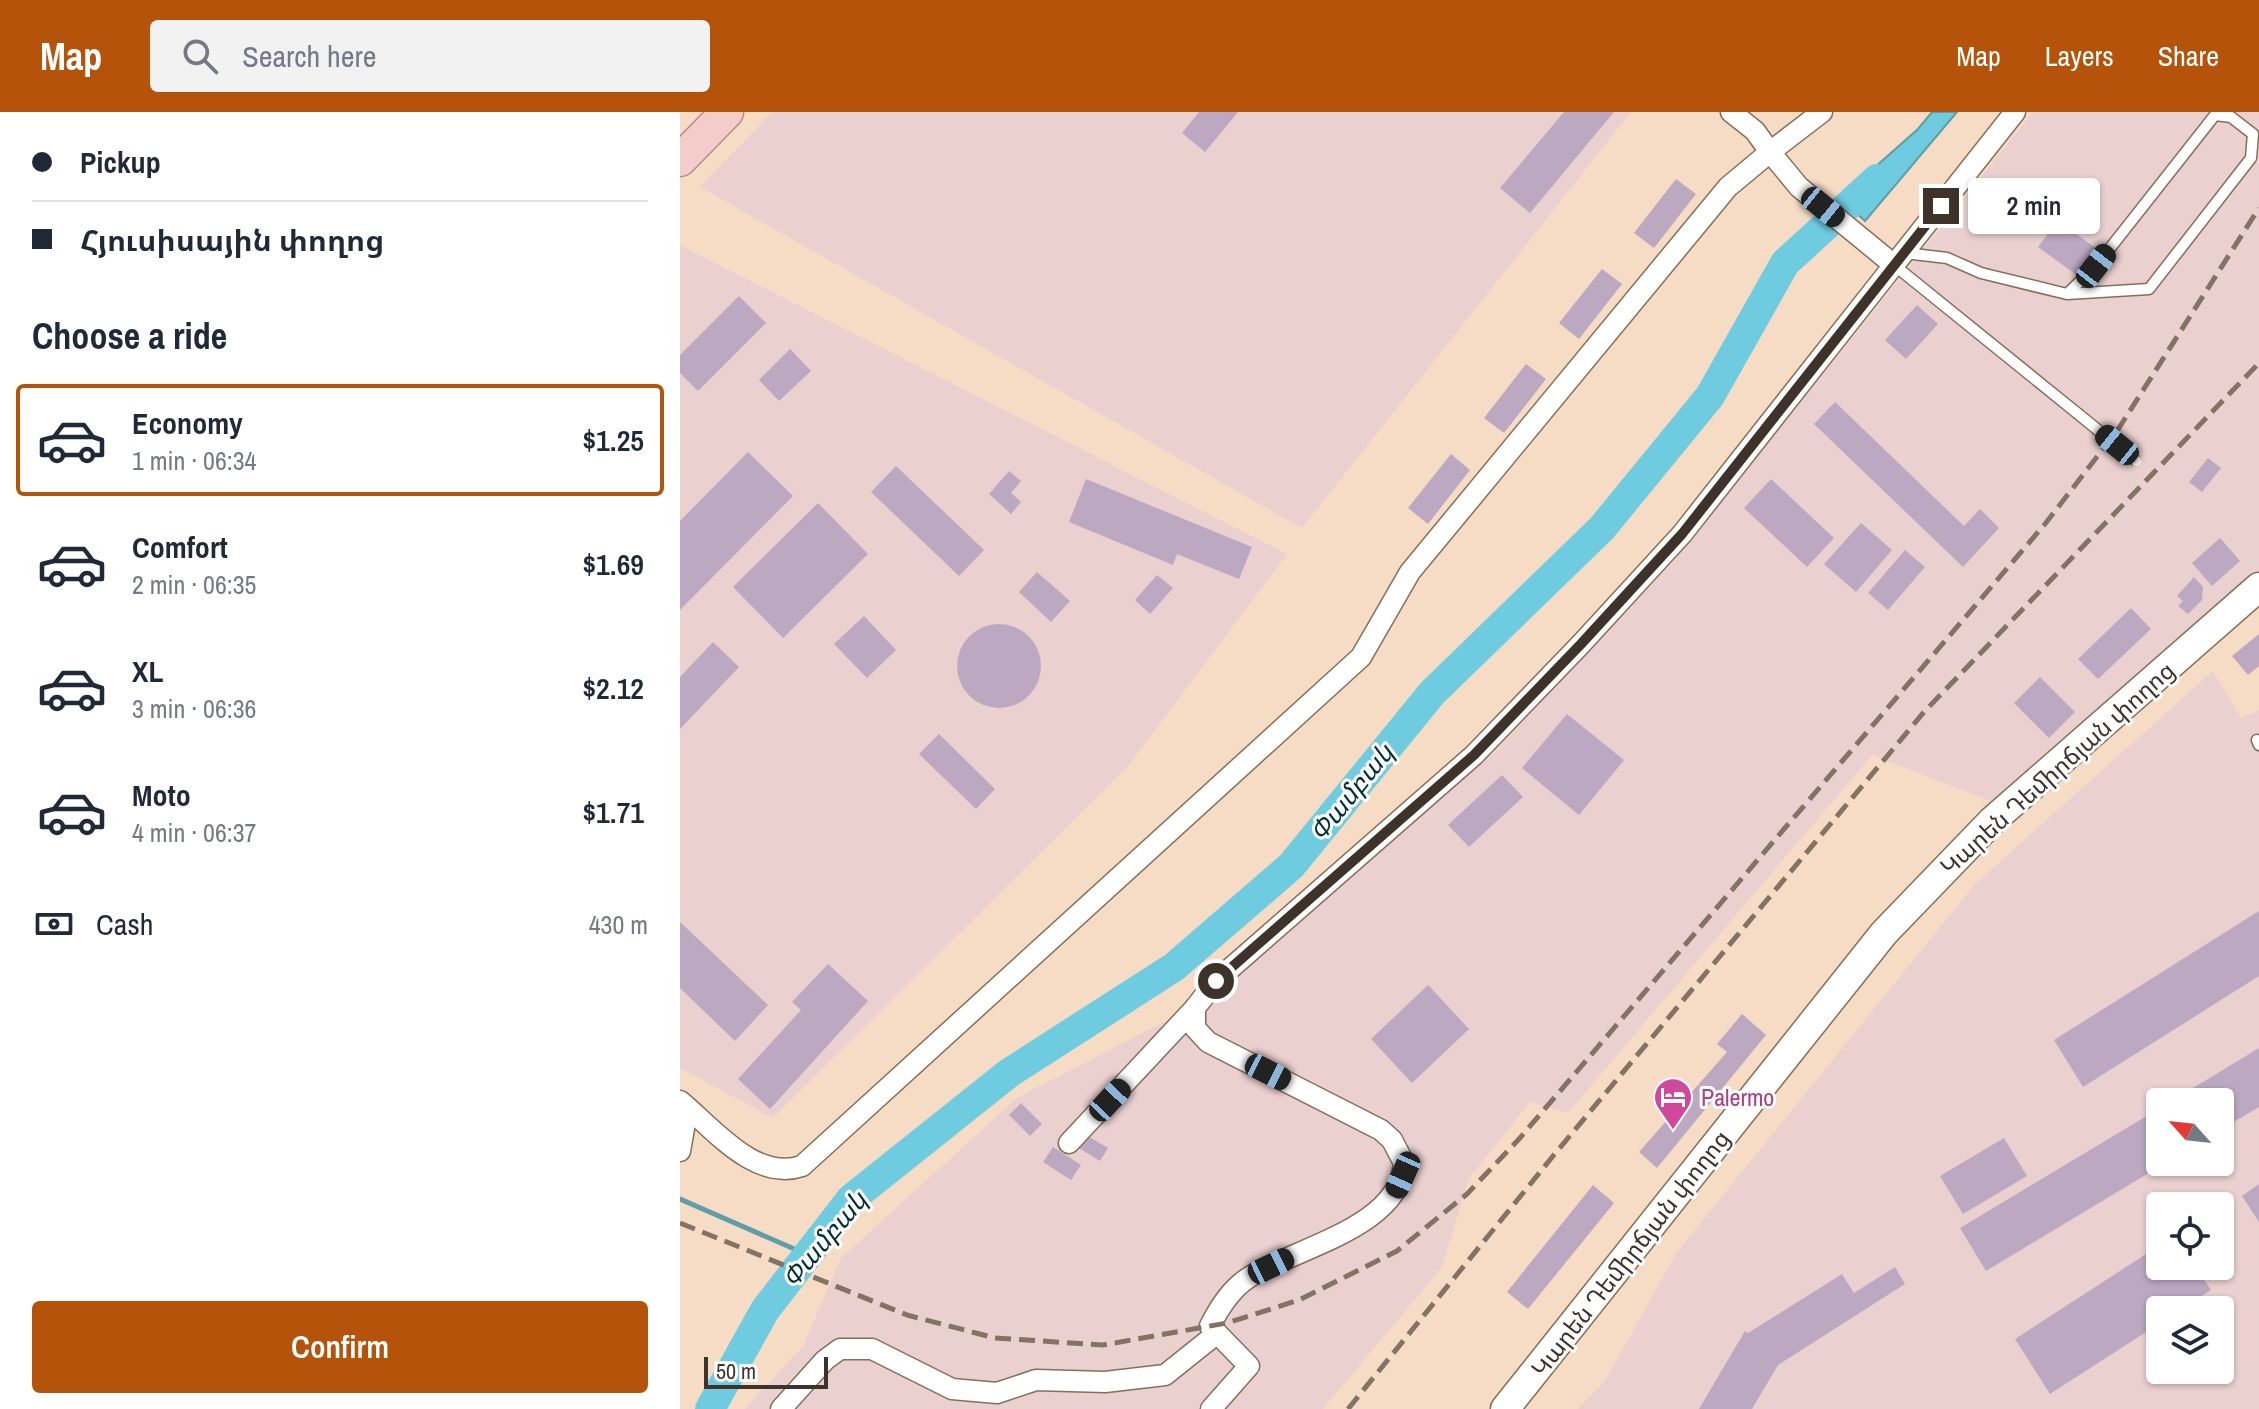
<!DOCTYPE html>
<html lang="en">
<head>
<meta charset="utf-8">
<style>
  :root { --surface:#fff; --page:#f2f2f3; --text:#1f2937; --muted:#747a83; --line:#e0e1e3; --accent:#b45309 }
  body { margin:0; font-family:"Archivo Narrow","Noto Sans Armenian",sans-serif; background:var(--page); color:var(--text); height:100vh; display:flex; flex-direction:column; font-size:30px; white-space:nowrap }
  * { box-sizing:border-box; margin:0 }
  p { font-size:26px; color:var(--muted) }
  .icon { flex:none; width:44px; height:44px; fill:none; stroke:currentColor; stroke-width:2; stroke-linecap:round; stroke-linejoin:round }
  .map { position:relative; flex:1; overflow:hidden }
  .side { display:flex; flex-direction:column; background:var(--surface); width:680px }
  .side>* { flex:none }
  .top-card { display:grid; align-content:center; height:176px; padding:0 32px; background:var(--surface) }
  .needle { width:52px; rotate:297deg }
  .tools { position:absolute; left:1466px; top:976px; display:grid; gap:16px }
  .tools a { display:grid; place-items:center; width:88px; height:88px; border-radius:8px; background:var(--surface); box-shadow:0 2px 6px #0004; font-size:40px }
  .scale { position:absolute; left:24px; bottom:20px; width:124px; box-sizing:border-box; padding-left:8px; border:4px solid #3d332a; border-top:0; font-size:22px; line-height:28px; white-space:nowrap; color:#3d332a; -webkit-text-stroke:6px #fff; paint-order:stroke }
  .end { position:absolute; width:36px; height:36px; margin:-18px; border:10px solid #3d332a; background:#fff; box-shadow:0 0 0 4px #fff }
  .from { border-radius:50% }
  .bubble { position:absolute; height:56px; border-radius:8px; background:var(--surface); box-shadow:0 2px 6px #0004; font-size:26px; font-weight:600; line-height:56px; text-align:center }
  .car { position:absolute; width:24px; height:48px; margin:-24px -12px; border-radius:10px; box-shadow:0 0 6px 2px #0007; background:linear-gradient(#222 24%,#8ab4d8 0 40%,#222 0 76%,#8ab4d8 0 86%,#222 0) }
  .top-card b { display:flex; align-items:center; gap:28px; height:76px; font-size:30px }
  .top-card b+b { border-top:2px solid var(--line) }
  .top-card i { width:20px; height:20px; background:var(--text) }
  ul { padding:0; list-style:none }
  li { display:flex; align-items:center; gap:24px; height:112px; margin:0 16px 12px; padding:0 16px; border:4px solid transparent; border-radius:8px }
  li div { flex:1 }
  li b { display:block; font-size:30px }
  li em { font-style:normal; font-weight:600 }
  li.current { border-color:var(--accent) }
  li>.icon { width:72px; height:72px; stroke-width:1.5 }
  h2 { padding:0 32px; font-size:36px; line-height:96px }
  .pay { display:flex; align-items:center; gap:20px; height:88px; padding:0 32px; font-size:30px }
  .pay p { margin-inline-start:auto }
  .button { display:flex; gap:16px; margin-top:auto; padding:16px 32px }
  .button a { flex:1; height:92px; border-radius:8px; background:var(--accent); color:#fff; font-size:32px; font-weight:600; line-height:92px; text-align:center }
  header { display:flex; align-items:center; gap:48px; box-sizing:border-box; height:112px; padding:0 40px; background:var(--accent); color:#fff }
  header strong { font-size:38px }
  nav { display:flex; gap:44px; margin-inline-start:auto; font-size:28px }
  .search { width:560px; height:72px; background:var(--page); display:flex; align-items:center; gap:20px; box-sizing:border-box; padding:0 28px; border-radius:8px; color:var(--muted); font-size:30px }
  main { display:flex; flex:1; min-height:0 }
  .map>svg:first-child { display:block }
  .industrial { fill:#ebd0d0; fill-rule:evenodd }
  .water { fill:#6ecbe0; stroke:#5f9da9; stroke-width:2 }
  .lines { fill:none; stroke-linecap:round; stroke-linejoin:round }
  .stream { stroke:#5f9da9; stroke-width:5 }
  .river { stroke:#6ecbe0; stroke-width:30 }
  .building { fill:#bda8c1 }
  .service-casing { stroke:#856f5a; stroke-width:13 }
  .minor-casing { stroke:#856f5a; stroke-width:23 }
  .secondary-casing { stroke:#856f5a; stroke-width:31 }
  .trunk-casing { stroke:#b28e8a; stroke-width:35 }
  .service { stroke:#fff; stroke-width:10 }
  .minor { stroke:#fff; stroke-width:20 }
  .secondary { stroke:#fff; stroke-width:28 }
  .trunk { stroke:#f4ccca; stroke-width:32 }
  .rail { stroke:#837365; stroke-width:5; stroke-dasharray:16 8; stroke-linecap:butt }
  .service-bridge-casing { stroke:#856f5a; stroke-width:13; stroke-linecap:butt }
  .service-bridge { stroke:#fff; stroke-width:10 }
  .route { stroke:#3d332a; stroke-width:10 }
  .labels { text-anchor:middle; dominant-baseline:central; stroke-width:6; stroke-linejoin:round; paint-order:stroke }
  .street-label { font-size:24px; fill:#3d332a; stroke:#fff }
  .hotel-label { font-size:24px; fill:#b23c85; stroke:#fff; text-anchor:start }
  .water-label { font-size:26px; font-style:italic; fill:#013039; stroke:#fff }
</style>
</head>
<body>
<header>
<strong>Map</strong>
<div class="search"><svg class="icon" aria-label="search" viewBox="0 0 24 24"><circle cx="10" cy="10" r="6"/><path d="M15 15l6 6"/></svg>Search here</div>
<nav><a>Map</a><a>Layers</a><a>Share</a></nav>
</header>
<main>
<section class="side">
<div class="top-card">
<b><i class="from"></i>Pickup</b>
<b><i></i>Հյուսիսային փողոց</b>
</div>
<h2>Choose a ride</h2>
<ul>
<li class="current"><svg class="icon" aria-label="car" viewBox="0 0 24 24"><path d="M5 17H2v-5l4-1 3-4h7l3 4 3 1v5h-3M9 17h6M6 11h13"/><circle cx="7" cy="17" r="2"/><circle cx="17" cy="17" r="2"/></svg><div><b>Economy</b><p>1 min · 06:34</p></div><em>$1.25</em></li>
<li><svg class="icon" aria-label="car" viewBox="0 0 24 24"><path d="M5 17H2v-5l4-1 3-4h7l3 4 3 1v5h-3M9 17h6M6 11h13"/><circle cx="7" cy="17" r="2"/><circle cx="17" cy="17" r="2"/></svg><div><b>Comfort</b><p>2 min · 06:35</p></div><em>$1.69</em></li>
<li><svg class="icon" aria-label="car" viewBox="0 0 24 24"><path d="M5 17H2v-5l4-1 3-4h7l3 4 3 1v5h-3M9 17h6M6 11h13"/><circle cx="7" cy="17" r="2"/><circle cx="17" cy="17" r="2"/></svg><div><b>XL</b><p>3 min · 06:36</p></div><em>$2.12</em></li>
<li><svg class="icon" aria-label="car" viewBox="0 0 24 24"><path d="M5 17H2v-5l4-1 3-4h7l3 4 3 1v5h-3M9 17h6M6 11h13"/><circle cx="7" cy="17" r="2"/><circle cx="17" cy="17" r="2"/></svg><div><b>Moto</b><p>4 min · 06:37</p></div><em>$1.71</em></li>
</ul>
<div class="pay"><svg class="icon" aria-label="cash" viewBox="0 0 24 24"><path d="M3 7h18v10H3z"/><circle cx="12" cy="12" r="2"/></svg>Cash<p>430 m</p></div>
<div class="button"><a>Confirm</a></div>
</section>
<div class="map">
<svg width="1579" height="1297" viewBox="0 0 1579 1297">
  <rect width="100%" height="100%" fill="#f6dcc5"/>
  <g class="industrial">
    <polygon points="92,0 951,0 622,416 20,75"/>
    <polygon points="1353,0 1579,0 1579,465 1318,692 1192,643 888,1001 850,990 789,1066 762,1155 643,1297 65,1297 123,1234 161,1146 338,985 527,888 813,642 993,450"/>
    <polygon points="0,133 607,442 448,654 93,1006 0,956"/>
    <path d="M 1533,559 L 1561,606 L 1579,598 L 1579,1297 L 898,1297 L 925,1269 L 997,1140 L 1295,772 ZM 1480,990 L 1540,990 L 1540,1050 L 1480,1050 ZM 1480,1094 L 1540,1094 L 1540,1154 L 1480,1154 ZM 1480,1198 L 1540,1198 L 1540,1258 L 1480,1258 Z"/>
  </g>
  <polygon class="water" points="1252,0 1277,0 1185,109 1160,86 1238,17"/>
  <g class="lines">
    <polyline class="stream" points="0,1087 128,1143"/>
    <polyline class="river" points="30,1297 85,1198 171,1087 329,961 494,855 611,754 752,581 922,416 1030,284 1105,151 1197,67"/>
  </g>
  <g class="building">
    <polygon points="519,0 558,0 525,40 502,21"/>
    <polygon points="884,0 934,0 850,101 820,76"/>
    <polygon points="996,67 1016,82 974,136 954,121"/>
    <polygon points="1378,108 1418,138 1398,164 1358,135"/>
    <polygon points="922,157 942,172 899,227 879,211"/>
    <polygon points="59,184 86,211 18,279 0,261 0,243"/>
    <polygon points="1237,193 1258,212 1226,247 1205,228"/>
    <polygon points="110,237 131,259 99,289 79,268"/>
    <polygon points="846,252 866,267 824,321 804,306"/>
    <polygon points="1155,290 1284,414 1300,397 1319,416 1283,455 1134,312"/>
    <polygon points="68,340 113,384 0,498 0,409"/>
    <polygon points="771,342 790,358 748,412 728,396"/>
    <polygon points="1528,346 1541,356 1522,380 1509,370"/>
    <polygon points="216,354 304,438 279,464 191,380"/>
    <polygon points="329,359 341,369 331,381 341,390 331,402 309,382"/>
    <polygon points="406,367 572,435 559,467 497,442 493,453 389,410"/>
    <polygon points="1091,367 1154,426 1127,455 1064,396"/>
    <polygon points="138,391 188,442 103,526 53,475"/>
    <polygon points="1181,411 1212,438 1176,480 1144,452"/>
    <polygon points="1540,426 1560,449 1532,474 1512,451"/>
    <polygon points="1225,438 1245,455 1208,498 1188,481"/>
    <polygon points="357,460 390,489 371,510 339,480"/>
    <polygon points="477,463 493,476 470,502 455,488"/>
    <polygon points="1514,465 1523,475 1522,488 1508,502 1498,494 1503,489 1497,484"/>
    <polygon points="1451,496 1471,517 1418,567 1398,547"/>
    <polygon points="184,504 216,538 187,566 154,532"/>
    <circle cx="319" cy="554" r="42"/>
    <polygon points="1579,522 1579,554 1568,563 1552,544"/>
    <polygon points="33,530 59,555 0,617 0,565"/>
    <polygon points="1360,565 1395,600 1369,626 1334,591"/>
    <polygon points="887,602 944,648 899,703 842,656"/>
    <polygon points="259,622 315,677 296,697 239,642"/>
    <polygon points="822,663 843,685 789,735 768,713"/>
    <polygon points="1579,799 1579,864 1403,975 1374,928"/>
    <polygon points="0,810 88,893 55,929 0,876"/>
    <polygon points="148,852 188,889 90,997 58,967 121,898 112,890"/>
    <polygon points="748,873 789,917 732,971 691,927"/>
    <polygon points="1062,902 1086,923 977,1056 959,1040 1047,940 1037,932"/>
    <polygon points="1579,936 1579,995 1540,1018 1540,990 1490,990"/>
    <polygon points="341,991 362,1012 350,1024 329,1003"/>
    <polygon points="1480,996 1480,1050 1487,1050 1306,1159 1280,1116"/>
    <polygon points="406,1023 428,1036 420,1049 399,1036"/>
    <polygon points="1324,1026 1347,1064 1283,1102 1260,1064"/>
    <polygon points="373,1035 401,1053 391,1068 363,1050"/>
    <polygon points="1579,1072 1579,1110 1562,1084"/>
    <polygon points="913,1073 934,1091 848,1197 827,1180"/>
    <polygon points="1480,1133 1480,1154 1515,1154 1531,1178 1500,1198 1480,1198 1480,1211 1370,1282 1335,1227"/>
    <polygon points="1215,1155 1225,1172 1098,1253 1072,1297 1019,1297 1065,1219 1068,1221 1162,1162 1174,1181"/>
  </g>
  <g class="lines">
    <defs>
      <g id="service">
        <polyline points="1225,141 1267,146 1301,161 1387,182 1416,154 1535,3 1551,5 1573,22 1571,46 1469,177 1387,182"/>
        <polyline points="1214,153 1397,301"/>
        <polyline points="1577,628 1579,633"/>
      </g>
      <g id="minor">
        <polyline points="1051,0 1075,19 1090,40 1142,0"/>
        <path d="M 0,989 C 33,1016 75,1070 122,1054 L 681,545 L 730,460 L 1048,75 L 1090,40 L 1119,75 L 1214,153 L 1335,0"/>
        <polyline points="0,995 5,1011 0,1039"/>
        <polyline points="389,1031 515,896"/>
        <polyline points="101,1297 145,1248 160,1237 192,1237 272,1277 317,1281 356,1268 425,1270 485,1263 535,1223"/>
        <path d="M 531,1297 L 569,1254 L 530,1214 C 539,1196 550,1178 568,1166 C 614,1136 720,1116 724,1051 L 712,1028 L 701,1018 L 528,930 L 515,916 L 515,896 L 536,869 L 794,643 L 901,532 L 1002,422 L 1214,153"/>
      </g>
      <polyline id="secondary" points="825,1297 1204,821 1312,709 1579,475"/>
      <polyline id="trunk" points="0,48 47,0"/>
    </defs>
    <use href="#service" class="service-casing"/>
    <use href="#minor" class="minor-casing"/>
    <use href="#secondary" class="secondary-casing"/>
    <use href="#trunk" class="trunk-casing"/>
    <use href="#service" class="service"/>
    <use href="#minor" class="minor"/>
    <use href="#secondary" class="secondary"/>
    <use href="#trunk" class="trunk"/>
    <g class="rail">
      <polyline points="0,1111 227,1203 315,1226 423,1233 547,1211 619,1188 717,1139 787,1082 839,1027 1365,412 1437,319 1579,96"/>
      <polyline points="668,1297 873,1044 1244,600 1579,251"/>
    </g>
    <defs>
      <polyline id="service-bridge" points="1397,301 1456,349"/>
    </defs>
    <use href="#service-bridge" class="service-bridge-casing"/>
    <use href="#service-bridge" class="service-bridge"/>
  </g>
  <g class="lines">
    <polyline class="route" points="536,869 794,643 901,532 1002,422 1261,94"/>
  </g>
  <defs>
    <symbol id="hotel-pin" viewBox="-11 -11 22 30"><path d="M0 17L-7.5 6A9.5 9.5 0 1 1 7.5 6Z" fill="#d1479c" stroke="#fff"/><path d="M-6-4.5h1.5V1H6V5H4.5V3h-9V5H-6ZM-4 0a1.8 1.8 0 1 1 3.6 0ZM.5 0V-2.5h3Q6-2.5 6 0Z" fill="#fff"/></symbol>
  </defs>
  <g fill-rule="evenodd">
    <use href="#hotel-pin" x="971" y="963" width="44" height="60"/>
  </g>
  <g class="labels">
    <g class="street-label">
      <text transform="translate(1377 656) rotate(-42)">Կարեն Դեմիրճյան փողոց</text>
      <text transform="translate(950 1141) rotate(-52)">Կարեն Դեմիրճյան փողոց</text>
    </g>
    <g class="hotel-label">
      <text x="1021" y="985">Palermo</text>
    </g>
    <g class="water-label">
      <text transform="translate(671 680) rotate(-51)">Փամբակ</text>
      <text transform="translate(144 1127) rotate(-50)">Փամբակ</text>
    </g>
  </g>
</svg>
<div class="tools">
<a><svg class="needle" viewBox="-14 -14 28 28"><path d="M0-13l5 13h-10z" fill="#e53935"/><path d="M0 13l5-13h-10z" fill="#747a83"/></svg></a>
<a><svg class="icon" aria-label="locate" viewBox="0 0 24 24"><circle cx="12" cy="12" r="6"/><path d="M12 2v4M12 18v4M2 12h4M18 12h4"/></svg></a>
<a><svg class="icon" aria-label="layers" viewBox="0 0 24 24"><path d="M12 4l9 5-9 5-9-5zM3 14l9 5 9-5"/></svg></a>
</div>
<div class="scale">50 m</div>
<i class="end from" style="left:536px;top:869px"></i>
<i class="end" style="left:1261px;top:94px"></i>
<div class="bubble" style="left:1288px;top:66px;width:132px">2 min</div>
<i class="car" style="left:1143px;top:95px;rotate:129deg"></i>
<i class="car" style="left:1416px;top:154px;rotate:38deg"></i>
<i class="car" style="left:1437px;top:333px;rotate:309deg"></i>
<i class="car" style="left:588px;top:960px;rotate:117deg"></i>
<i class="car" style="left:430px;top:988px;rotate:43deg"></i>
<i class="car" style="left:723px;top:1063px;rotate:204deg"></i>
<i class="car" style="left:591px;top:1154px;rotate:64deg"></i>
</div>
</main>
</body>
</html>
